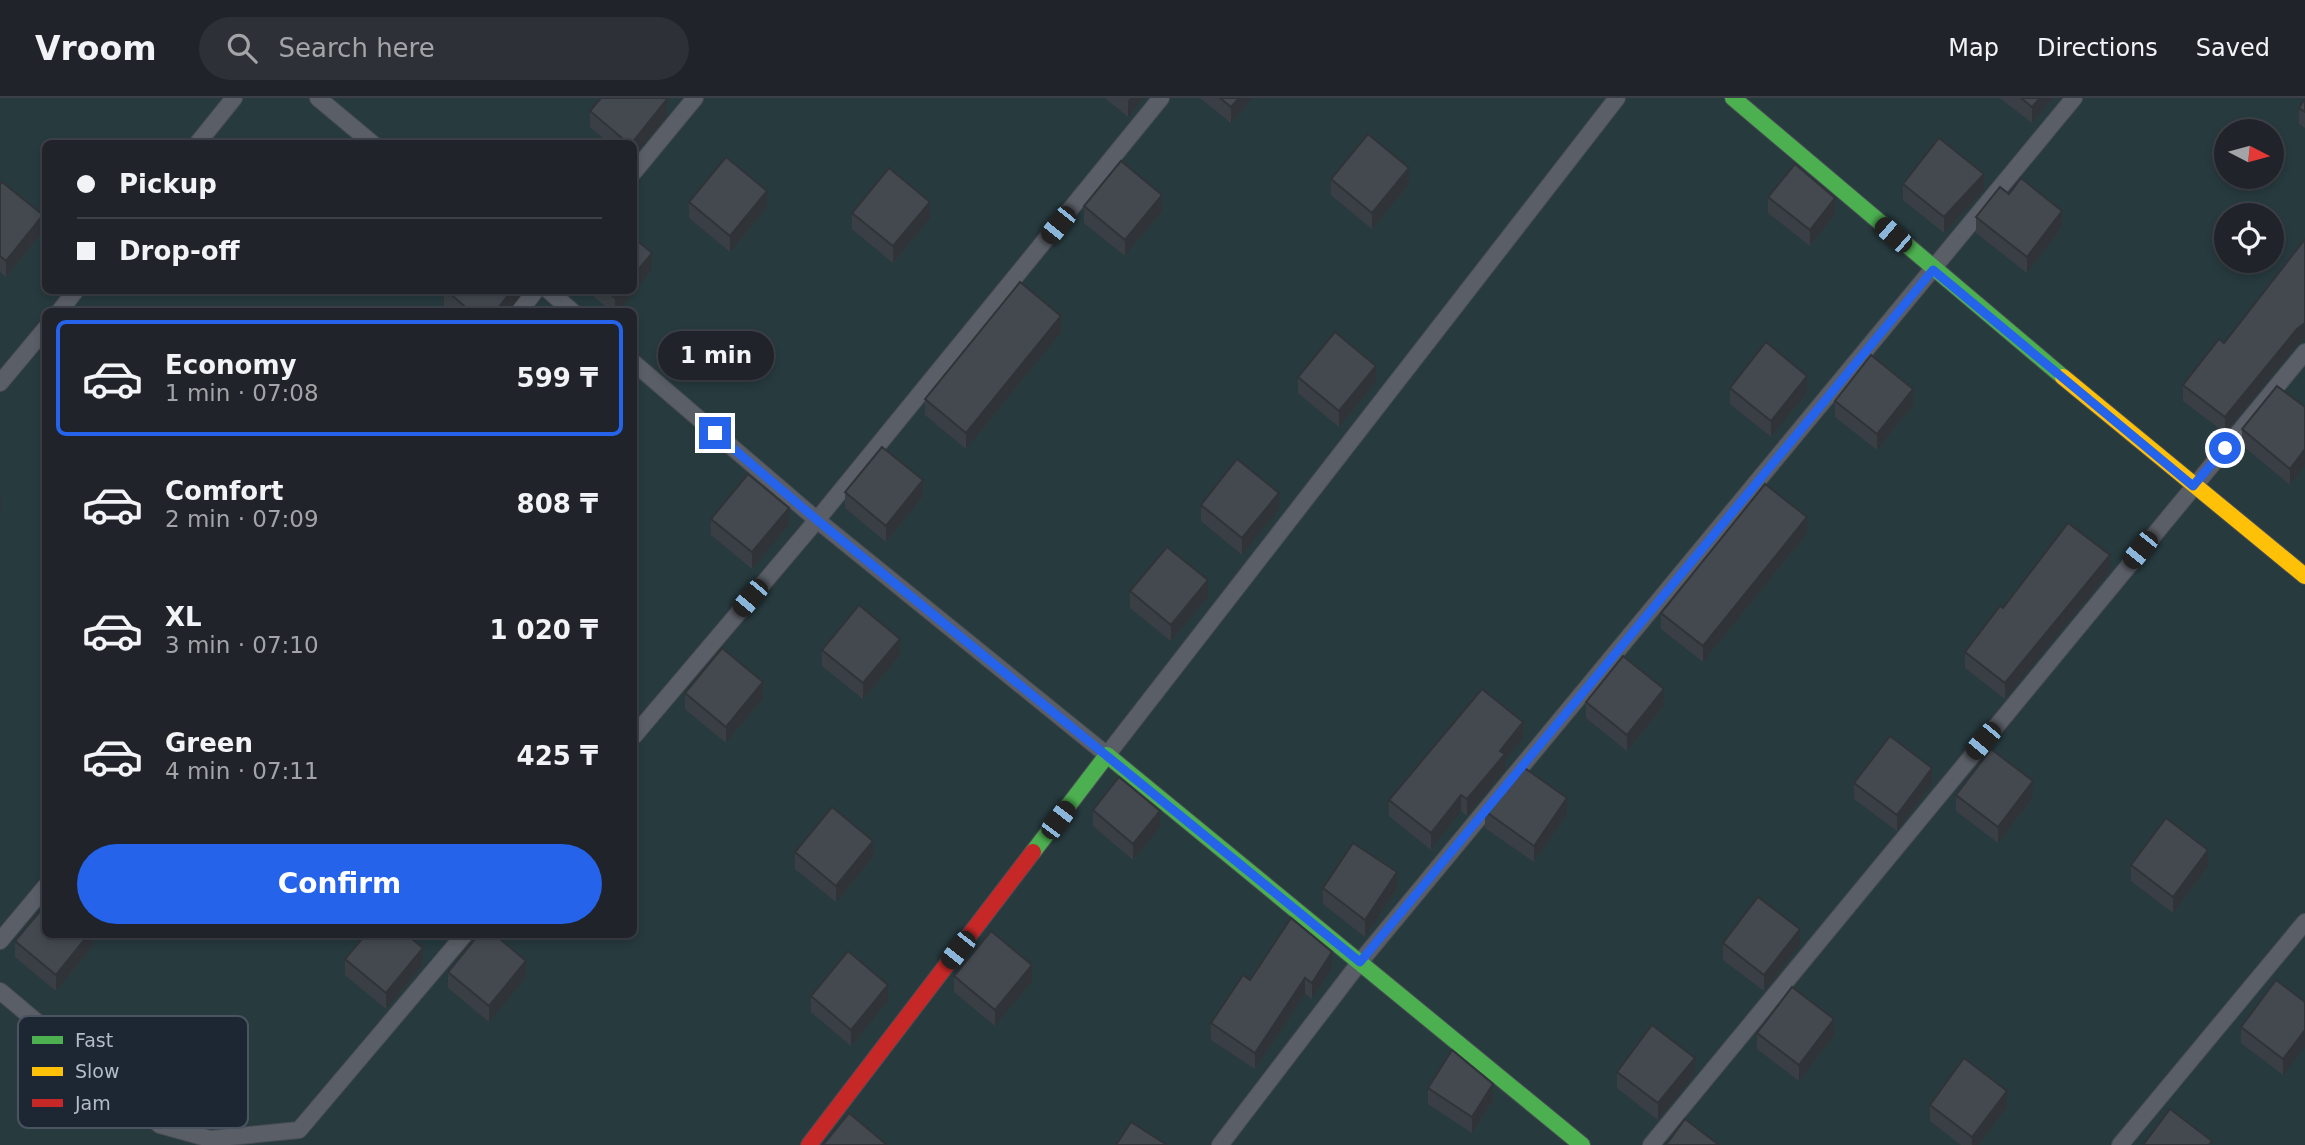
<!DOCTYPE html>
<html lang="en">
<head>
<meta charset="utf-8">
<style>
  :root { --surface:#20242a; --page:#2d3036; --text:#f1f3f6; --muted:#a2a4a8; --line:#3d4147; --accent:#2563eb }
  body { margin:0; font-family:"DejaVu Sans",sans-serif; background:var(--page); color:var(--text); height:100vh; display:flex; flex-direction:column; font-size:26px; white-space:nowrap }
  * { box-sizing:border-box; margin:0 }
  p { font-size:23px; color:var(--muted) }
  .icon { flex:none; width:38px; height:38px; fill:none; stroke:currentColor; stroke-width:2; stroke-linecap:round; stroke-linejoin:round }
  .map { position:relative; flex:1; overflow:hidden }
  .panel { position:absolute; left:42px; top:210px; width:595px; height:630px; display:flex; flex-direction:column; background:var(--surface); border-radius:10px; box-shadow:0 4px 10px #0003,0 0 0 2px var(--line) }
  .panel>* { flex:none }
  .hud { position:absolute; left:42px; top:42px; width:595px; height:154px; border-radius:10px; box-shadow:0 4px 10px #0003,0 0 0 2px var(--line); display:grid; align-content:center; height:154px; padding:0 35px; background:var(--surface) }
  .needle { width:46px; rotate:96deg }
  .buttons { position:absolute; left:2214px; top:21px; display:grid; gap:14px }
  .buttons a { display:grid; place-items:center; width:70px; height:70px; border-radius:50%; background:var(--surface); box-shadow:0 4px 10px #0003,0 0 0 2px var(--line); font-size:35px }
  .end { position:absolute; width:32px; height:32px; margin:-16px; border:9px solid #2563eb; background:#fff; box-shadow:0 0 0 4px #fff }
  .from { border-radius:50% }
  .bubble { position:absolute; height:49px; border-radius:24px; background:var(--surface); box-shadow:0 4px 10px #0003,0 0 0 2px var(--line); font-size:23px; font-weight:600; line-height:49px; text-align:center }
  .car { position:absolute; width:21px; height:42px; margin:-21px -10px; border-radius:9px; box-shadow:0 0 5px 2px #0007; background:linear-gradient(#222 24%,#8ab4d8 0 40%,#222 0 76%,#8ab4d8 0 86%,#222 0) }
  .hud b { display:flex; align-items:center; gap:24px; height:66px; font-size:26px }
  .hud b+b { border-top:2px solid var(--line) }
  .hud i { width:18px; height:18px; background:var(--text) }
  ul { padding:12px 0 0; list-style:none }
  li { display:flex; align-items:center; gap:21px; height:116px; margin:0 14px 10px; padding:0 21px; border:4px solid transparent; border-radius:10px }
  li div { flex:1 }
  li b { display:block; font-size:26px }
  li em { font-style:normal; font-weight:600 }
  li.current { border-color:var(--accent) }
  li>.icon { width:63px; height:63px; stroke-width:1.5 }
  .action { display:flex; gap:14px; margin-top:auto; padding:14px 35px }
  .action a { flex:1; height:80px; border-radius:42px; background:var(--accent); color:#fff; font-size:28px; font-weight:600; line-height:80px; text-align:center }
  header { display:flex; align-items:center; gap:42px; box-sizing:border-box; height:98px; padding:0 35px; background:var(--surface); border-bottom:2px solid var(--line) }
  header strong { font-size:33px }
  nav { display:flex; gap:38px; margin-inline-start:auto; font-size:24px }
  .search { width:490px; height:63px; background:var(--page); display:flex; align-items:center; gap:18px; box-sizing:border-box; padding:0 24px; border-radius:38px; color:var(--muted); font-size:26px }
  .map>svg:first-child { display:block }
  .green { fill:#273a3e; fill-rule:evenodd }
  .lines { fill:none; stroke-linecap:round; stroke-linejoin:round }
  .lane-casing { stroke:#484c53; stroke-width:18 }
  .fast-casing { stroke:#484c53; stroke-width:18 }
  .slow-casing { stroke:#484c53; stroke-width:18 }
  .jam-casing { stroke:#484c53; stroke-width:18 }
  .lane { stroke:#5a5e66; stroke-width:16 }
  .fast { stroke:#4caf50; stroke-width:16 }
  .slow { stroke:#ffc107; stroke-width:16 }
  .jam { stroke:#c62828; stroke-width:16 }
  .wall { fill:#3a3f45 }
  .shaded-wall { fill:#303338 }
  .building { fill:#444950; stroke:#303338; stroke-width:2 }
  .route { stroke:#2563eb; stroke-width:9 }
  .key { fill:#1d2633; stroke:#4a5360; stroke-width:2 }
  .key-label { font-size:19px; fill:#b4bcc9 }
</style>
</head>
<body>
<header>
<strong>Vroom</strong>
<div class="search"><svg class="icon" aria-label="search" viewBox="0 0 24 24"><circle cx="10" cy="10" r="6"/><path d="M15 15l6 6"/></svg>Search here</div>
<nav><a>Map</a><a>Directions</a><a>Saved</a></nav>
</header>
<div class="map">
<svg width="2305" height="1047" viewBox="0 0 2305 1047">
  <rect width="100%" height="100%" fill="#2a3038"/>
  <path class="green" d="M 0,0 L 2305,0 L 2305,1047 L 0,1047 ZM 2226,33 L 2272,33 L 2272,79 L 2226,79 ZM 46,46 L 634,46 L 634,192 L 46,192 ZM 2226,117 L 2272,117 L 2272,163 L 2226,163 ZM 46,214 L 634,214 L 634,836 L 46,836 Z"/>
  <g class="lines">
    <defs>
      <g id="lane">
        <polyline points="318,0 373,46"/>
        <polyline points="197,46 234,0"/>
        <polyline points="634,74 695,0"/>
        <polyline points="548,192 573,214"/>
        <polyline points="59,214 76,192"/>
        <polyline points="519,214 536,192"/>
        <polyline points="634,265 817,422 1107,657 1617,0"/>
        <polyline points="0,285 46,230"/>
        <polyline points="634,638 817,422 1161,0"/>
        <polyline points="0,843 46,788"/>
        <polyline points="0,893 160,1027 210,1041 299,1032 465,836"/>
        <polyline points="1220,1047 1360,864 2074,0"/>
        <polyline points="1651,1047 2305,254"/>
        <polyline points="2120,1047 2305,824"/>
      </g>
      <g id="fast">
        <polyline points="1733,0 2063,279"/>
        <polyline points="1033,754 1107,657 1582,1047"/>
      </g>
      <polyline id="slow" points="2063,279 2305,478"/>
      <polyline id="jam" points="809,1047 1033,754"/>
    </defs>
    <use href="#lane" class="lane-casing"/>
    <use href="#fast" class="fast-casing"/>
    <use href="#slow" class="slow-casing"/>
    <use href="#jam" class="jam-casing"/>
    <use href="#lane" class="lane"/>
    <use href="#fast" class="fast"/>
    <use href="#slow" class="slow"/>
    <use href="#jam" class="jam"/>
  </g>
  <g class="wall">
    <polygon points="1105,0 1143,0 1128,19"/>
    <polygon points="1200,0 1252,0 1231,25"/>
    <polygon points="2000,0 2053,0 2032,25"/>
    <polygon points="2305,1 2305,30 2299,26 2299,10"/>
    <polygon points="590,13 667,18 634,46 610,46 590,29"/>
    <polygon points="1331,81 1409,86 1372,131 1331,97"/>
    <polygon points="0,86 43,133 6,179 0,174"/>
    <polygon points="1903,86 1984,92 1944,135 1903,102"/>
    <polygon points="2009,96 2062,129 2027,175 1976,135 1976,119"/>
    <polygon points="1768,99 1835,116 1810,148 1768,115"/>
    <polygon points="689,104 767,109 730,154 689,120"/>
    <polygon points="1084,108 1162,113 1125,158 1084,125"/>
    <polygon points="852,115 930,120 893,165 852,131"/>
    <polygon points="652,171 617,214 612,214 586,192 634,192"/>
    <polygon points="444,192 525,192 508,214 451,214 444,208"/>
    <polygon points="1061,234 966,351 925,317 925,301"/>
    <polygon points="2224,245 2297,247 2225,335 2183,303 2183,287"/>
    <polygon points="1298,279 1376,284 1339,329 1298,295"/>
    <polygon points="1730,290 1807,294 1771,339 1730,306"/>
    <polygon points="1835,303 1913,307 1877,352 1835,319"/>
    <polygon points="2305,309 2305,367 2290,387 2242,347 2242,331"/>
    <polygon points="845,394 923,398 886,444 845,410"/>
    <polygon points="1201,407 1279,411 1242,457 1201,423"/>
    <polygon points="711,421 789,426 752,471 711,437"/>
    <polygon points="1807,435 1703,564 1661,531 1661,515"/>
    <polygon points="2110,473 2005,601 1965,570 1965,554 2003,510"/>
    <polygon points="1130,493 1208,499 1171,543 1130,510"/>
    <polygon points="822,552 900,557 863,601 822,568"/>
    <polygon points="685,595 763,600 726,645 685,611"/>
    <polygon points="1586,604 1664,607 1627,653 1586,620"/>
    <polygon points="1523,640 1505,663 1505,672 1467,718 1461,713 1431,752 1389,718 1389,702"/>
    <polygon points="1854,685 1932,686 1897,733 1854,701"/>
    <polygon points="1956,697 2033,699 1998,745 1956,713"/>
    <polygon points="1093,712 1160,729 1133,762 1093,728"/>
    <polygon points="1485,713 1567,716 1534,764 1485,730"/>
    <polygon points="795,754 873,759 836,804 795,771"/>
    <polygon points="2131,767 2208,768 2173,815 2131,783"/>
    <polygon points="1323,790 1397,790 1365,839 1323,806"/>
    <polygon points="93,836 93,848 56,893 15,859 15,843"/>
    <polygon points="1723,845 1800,847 1764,893 1723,862"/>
    <polygon points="345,861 423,866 386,911 345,877"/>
    <polygon points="1332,870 1312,901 1305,896 1255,971 1211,942 1211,925 1250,882"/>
    <polygon points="448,874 526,879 489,924 448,890"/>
    <polygon points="954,878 1032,883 995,928 954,894"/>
    <polygon points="811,898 888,903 851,948 811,914"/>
    <polygon points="2305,904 2283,977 2241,945 2241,929"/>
    <polygon points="1757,935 1834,937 1799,983 1757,951"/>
    <polygon points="1617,974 1695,976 1658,1022 1617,990"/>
    <polygon points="1428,990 1493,1002 1472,1035 1428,1006"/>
    <polygon points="1930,1007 2007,1009 1978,1047 1961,1047 1930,1023"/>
  </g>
  <g class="shaded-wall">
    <polygon points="1130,0 1143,0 1128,19 1128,3"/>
    <polygon points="1239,0 1252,0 1231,25 1231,9"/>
    <polygon points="2040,0 2053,0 2032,25 2032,9"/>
    <polygon points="667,1 667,18 634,58 634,46 631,46"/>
    <polygon points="1409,70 1409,86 1372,131 1372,115"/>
    <polygon points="1984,76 1984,92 1944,135 1944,119"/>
    <polygon points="767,93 767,109 730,154 730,138"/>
    <polygon points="1162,97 1162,113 1125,158 1125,142"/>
    <polygon points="1835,100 1835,116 1810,148 1810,132"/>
    <polygon points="930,104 930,120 893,165 893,148"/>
    <polygon points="2062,113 2062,129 2027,175 2027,159"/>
    <polygon points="43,117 43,133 6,179 6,163"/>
    <polygon points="652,155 652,171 617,214 615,214 615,200 621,192 634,192 634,177"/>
    <polygon points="512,192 525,192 508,214 495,214"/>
    <polygon points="1061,218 1061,234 966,351 966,335"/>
    <polygon points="2305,225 2305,241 2297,247 2225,335 2225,319 2297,231"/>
    <polygon points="1376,268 1376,284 1339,329 1339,313"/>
    <polygon points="1807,278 1807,294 1771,339 1771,323"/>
    <polygon points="1913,291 1913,307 1877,352 1877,336"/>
    <polygon points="2305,351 2305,367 2290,387 2290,371"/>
    <polygon points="923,382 923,398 886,444 886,428"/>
    <polygon points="1279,395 1279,411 1242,457 1242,440"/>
    <polygon points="1,397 1,413 0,414 0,398"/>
    <polygon points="789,410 789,426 752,471 752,454"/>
    <polygon points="1807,419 1807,435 1703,564 1703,548"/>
    <polygon points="2110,457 2110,473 2005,601 2005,585"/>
    <polygon points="1208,482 1208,499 1171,543 1171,527"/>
    <polygon points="900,541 900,557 863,601 863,585"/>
    <polygon points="763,584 763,600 726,645 726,629"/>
    <polygon points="1664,591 1664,607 1627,653 1627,637"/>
    <polygon points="1523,624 1523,640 1505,663 1505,672 1467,718 1467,701 1500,653"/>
    <polygon points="1932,670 1932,686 1897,733 1897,717"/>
    <polygon points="2033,683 2033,699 1998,745 1998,729"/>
    <polygon points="1461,697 1461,713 1431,752 1431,735"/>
    <polygon points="1567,700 1567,716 1534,764 1534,748"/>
    <polygon points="1160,713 1160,729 1133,762 1133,746"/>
    <polygon points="873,743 873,759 836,804 836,788"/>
    <polygon points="2208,752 2208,768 2173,815 2173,799"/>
    <polygon points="1397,774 1397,790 1365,839 1365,822"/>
    <polygon points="1800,831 1800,847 1764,893 1764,877"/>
    <polygon points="89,836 93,836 93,848 56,893 56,877"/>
    <polygon points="423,850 423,866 386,911 386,895"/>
    <polygon points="1332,854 1332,870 1312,901 1312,885"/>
    <polygon points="526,863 526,879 489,924 489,908"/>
    <polygon points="1032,867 1032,883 995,928 995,912"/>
    <polygon points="1305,880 1305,896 1255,971 1255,955"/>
    <polygon points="888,887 888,903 851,948 851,932"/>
    <polygon points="1834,921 1834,937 1799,983 1799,967"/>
    <polygon points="2305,932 2305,948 2283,977 2283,961"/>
    <polygon points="1695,960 1695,976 1658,1022 1658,1005"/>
    <polygon points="1493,986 1493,1002 1472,1035 1472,1019"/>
    <polygon points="2007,993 2007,1009 1978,1047 1972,1047 1972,1039"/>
  </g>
  <g class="building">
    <polygon points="601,0 665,0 667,1 631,46 629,46 590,13"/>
    <polygon points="1220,0 1239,0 1231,9"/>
    <polygon points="2021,0 2040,0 2032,9"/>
    <polygon points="2305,1 2305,14 2299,10"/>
    <polygon points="1368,36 1409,70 1372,115 1331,81"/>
    <polygon points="1939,40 1984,76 1944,119 1903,86"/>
    <polygon points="726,59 767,93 730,138 689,104"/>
    <polygon points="1121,63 1162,97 1125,142 1084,108"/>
    <polygon points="1795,66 1835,100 1810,132 1768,99"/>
    <polygon points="889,70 930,104 893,148 852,115"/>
    <polygon points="2021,80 2062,113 2027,159 1976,119 2000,89 2009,96"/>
    <polygon points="2,84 43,117 6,163 0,158 0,86"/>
    <polygon points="634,140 652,155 634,177"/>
    <polygon points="2305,141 2305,225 2297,231 2225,319 2183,287 2219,241 2224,245"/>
    <polygon points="1020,184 1061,218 966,335 925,301"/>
    <polygon points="446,192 512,192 495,214 471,214"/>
    <polygon points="606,192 621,192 615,200"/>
    <polygon points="1335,234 1376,268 1339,313 1298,279"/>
    <polygon points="1766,244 1807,278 1771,323 1730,290"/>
    <polygon points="1871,257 1913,291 1877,336 1835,303"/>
    <polygon points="2277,288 2305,309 2305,351 2290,371 2242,331"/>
    <polygon points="882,349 923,382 886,428 845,394"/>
    <polygon points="1237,361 1279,395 1242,440 1201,407"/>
    <polygon points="748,376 789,410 752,454 711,421"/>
    <polygon points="1765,386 1807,419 1703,548 1661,515"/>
    <polygon points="2068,425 2110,457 2005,585 1965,554 2000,508 2003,510"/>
    <polygon points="1167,449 1208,482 1171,527 1130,493"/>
    <polygon points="859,507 900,541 863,585 822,552"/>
    <polygon points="722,550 763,584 726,629 685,595"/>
    <polygon points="1623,558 1664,591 1627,637 1586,604"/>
    <polygon points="1482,591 1523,624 1500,653 1505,656 1467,701 1461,697 1431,735 1389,702"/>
    <polygon points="1890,638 1932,670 1897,717 1854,685"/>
    <polygon points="1991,651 2033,683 1998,729 1956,697"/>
    <polygon points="1522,668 1567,700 1534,748 1485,713"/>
    <polygon points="1119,679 1160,713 1133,746 1093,712"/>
    <polygon points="832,709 873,743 836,788 795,754"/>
    <polygon points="2166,720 2208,752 2173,799 2131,767"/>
    <polygon points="1353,745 1397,774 1365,822 1323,790"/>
    <polygon points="1758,799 1800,831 1764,877 1723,845"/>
    <polygon points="46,806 46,836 89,836 56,877 15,843"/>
    <polygon points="1291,820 1332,854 1312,885 1305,880 1255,955 1211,925 1243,877 1250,882"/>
    <polygon points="991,833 1032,867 995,912 954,878"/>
    <polygon points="366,836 406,836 423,850 386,895 345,861"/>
    <polygon points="479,836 494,836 526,863 489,908 448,874"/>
    <polygon points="848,853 888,887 851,932 811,898"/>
    <polygon points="2276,882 2305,904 2305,932 2283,961 2241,929"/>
    <polygon points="1792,889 1834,921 1799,967 1757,935"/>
    <polygon points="1652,927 1695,960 1658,1005 1617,974"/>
    <polygon points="1452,952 1493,986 1472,1019 1428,990"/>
    <polygon points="1964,960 2007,993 1972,1039 1930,1007"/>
    <polygon points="2170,1011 2212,1043 2209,1047 2143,1047"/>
    <polygon points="849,1015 887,1047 823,1047"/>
    <polygon points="1685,1021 1719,1047 1666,1047"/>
    <polygon points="1131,1024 1167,1047 1116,1047"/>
  </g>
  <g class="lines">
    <polyline class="route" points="715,335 817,422 1360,864 1933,172 2193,388 2225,350"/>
  </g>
  <rect x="18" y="918" width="230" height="112" rx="10" class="key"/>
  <rect x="32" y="938" width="31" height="8" fill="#4caf50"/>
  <rect x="32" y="969" width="31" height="9" fill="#ffc107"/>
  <rect x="32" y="1001" width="31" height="8" fill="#c62828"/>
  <g class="key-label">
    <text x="75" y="949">Fast</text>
    <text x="75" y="980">Slow</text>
    <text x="75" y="1012">Jam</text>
  </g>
</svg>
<div class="buttons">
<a><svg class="needle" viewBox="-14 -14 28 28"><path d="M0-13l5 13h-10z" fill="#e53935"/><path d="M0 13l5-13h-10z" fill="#a2a4a8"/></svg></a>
<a><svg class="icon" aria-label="locate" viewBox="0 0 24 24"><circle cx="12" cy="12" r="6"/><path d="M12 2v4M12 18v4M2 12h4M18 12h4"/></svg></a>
</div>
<i class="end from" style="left:2225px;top:350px"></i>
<i class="end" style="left:715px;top:335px"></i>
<div class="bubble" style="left:658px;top:233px;width:116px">1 min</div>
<i class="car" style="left:1058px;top:127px;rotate:219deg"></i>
<i class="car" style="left:1893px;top:137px;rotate:311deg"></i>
<i class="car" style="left:2140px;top:452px;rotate:219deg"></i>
<i class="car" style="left:750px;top:500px;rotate:220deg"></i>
<i class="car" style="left:1983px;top:643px;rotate:220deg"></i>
<i class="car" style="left:1058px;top:722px;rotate:37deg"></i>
<i class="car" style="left:958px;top:852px;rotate:218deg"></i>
<div class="hud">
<b><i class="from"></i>Pickup</b>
<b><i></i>Drop-off</b>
</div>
<section class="panel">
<ul>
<li class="current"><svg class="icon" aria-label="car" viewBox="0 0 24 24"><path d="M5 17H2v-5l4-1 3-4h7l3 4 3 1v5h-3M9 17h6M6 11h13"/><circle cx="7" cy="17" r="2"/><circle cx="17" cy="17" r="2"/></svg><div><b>Economy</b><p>1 min · 07:08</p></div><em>599 ₸</em></li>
<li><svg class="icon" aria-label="car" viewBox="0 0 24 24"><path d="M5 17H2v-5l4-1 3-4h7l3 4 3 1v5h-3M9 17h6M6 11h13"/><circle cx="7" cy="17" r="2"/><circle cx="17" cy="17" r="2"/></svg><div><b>Comfort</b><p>2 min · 07:09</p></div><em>808 ₸</em></li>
<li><svg class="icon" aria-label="car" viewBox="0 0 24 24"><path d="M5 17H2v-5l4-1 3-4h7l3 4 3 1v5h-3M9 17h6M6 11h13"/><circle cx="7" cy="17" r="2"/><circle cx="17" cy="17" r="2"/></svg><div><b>XL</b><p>3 min · 07:10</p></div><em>1 020 ₸</em></li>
<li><svg class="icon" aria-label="car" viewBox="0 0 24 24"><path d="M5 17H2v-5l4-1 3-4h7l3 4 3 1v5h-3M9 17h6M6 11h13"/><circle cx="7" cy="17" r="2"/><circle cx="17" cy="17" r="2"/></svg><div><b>Green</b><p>4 min · 07:11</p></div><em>425 ₸</em></li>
</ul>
<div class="action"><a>Confirm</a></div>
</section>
</div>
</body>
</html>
